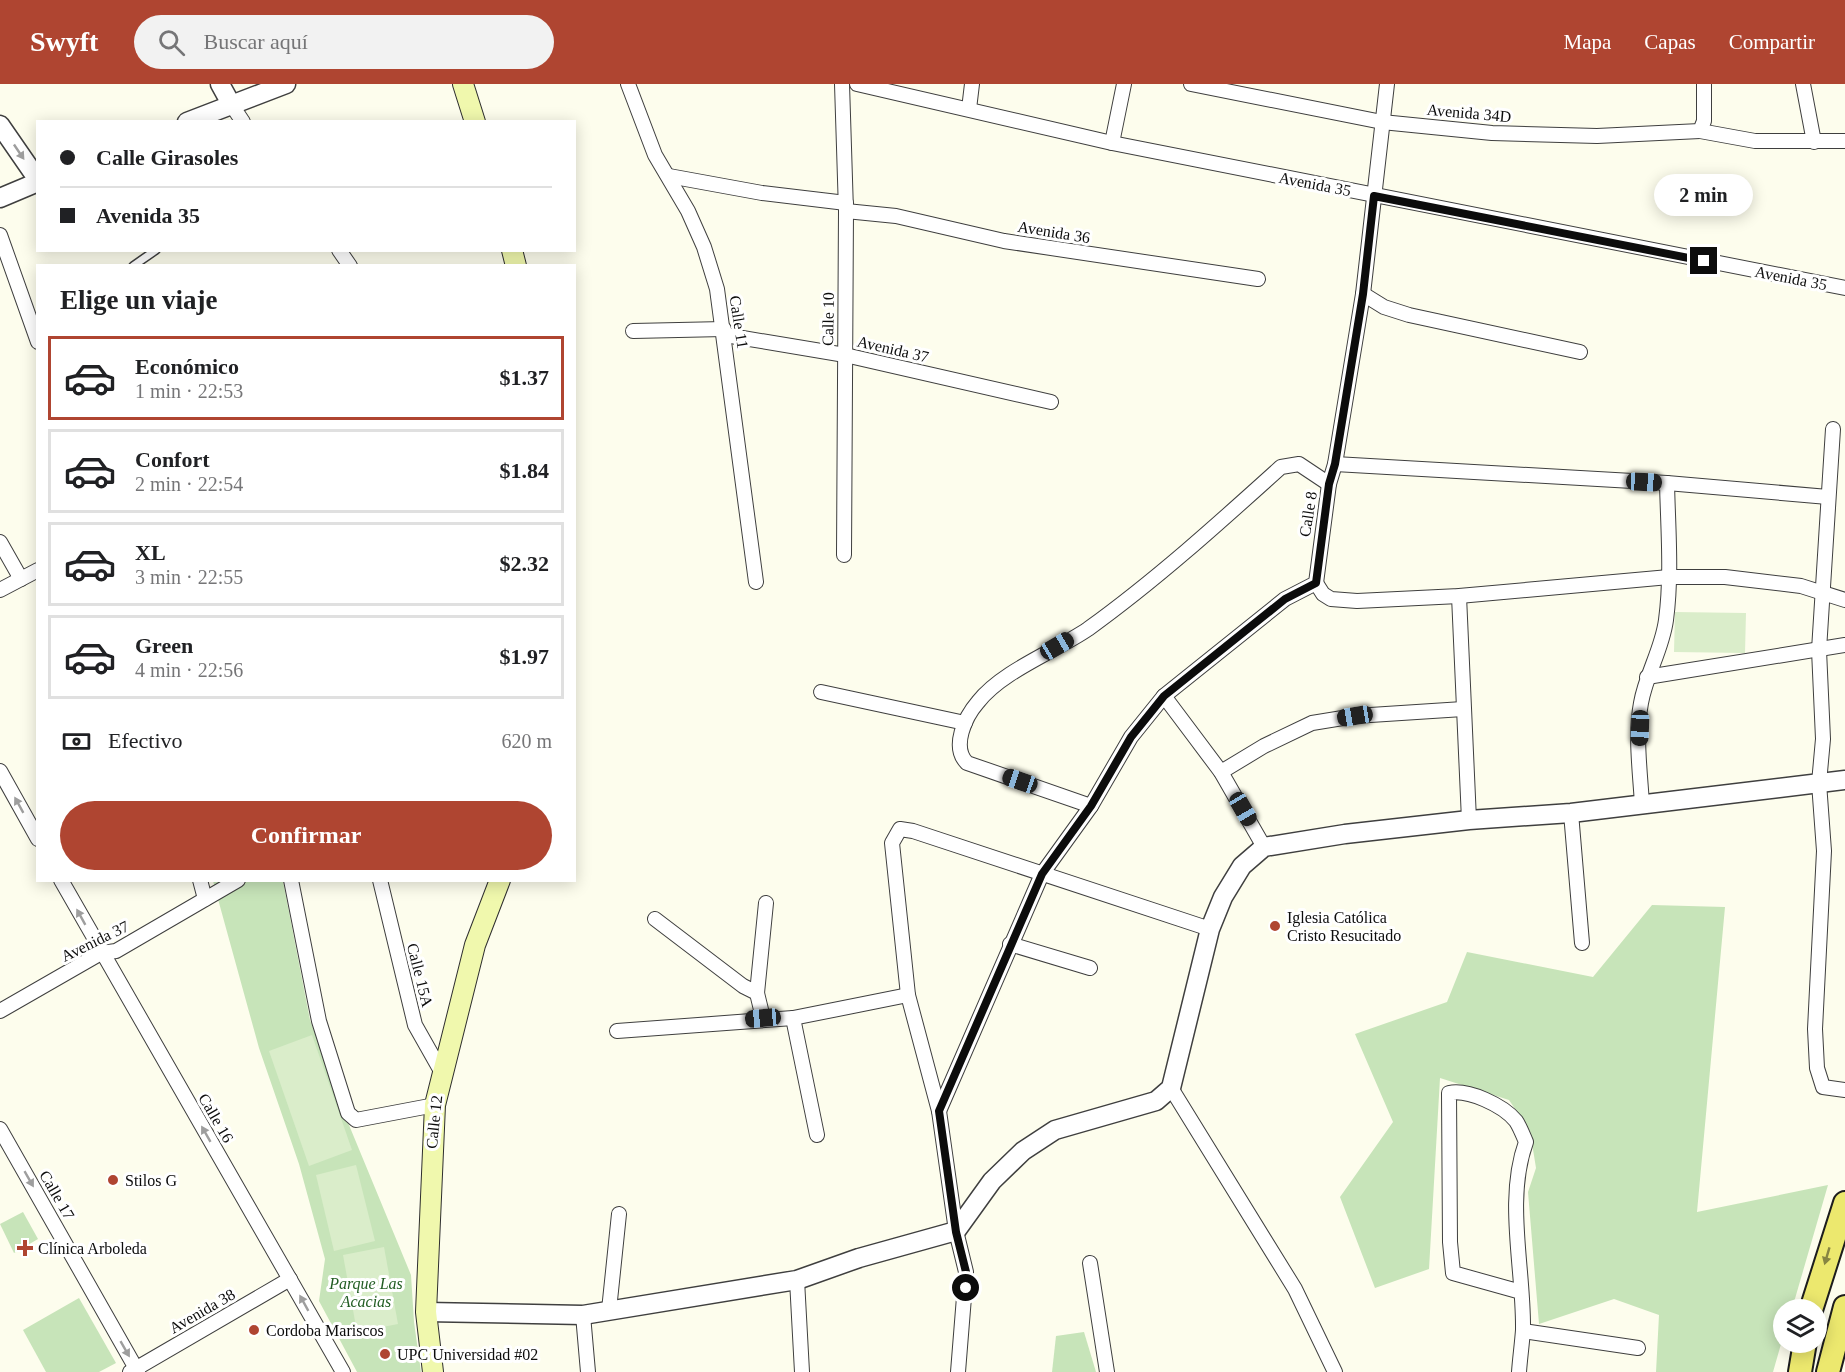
<!DOCTYPE html>
<html lang="es">
<head>
<meta charset="utf-8">
<style>
  :root { --surface:#fff; --page:#f2f2f2; --text:#202124; --muted:#757577; --line:#e0e0e0; --accent:#af4531 }
  body { margin:0; font-family:"Times New Roman",serif; background:var(--page); color:var(--text); height:100vh; display:flex; flex-direction:column; font-size:22px; white-space:nowrap }
  * { box-sizing:border-box; margin:0 }
  p { font-size:20px; color:var(--muted) }
  .icon { flex:none; width:33px; height:33px; fill:none; stroke:currentColor; stroke-width:2; stroke-linecap:round; stroke-linejoin:round }
  .map { position:relative; flex:1; overflow:hidden }
  .panel { position:absolute; left:36px; top:180px; width:540px; height:618px; display:flex; flex-direction:column; background:var(--surface); border-radius:0px; box-shadow:0 3px 15px #0003 }
  .panel>* { flex:none }
  .guide { position:absolute; left:36px; top:36px; width:540px; height:132px; border-radius:0px; box-shadow:0 3px 15px #0003; display:grid; align-content:center; height:132px; padding:0 24px; background:var(--surface) }
  .controls { position:absolute; left:1773px; top:1215px; display:grid; gap:12px }
  .controls a { display:grid; place-items:center; width:54px; height:54px; border-radius:50%; background:var(--surface); box-shadow:0 3px 15px #0003; font-size:30px }
  .end { position:absolute; width:27px; height:27px; margin:-14px; border:8px solid #0c0c0c; background:#fff; box-shadow:0 0 0 3px #fff }
  .from { border-radius:50% }
  .bubble { position:absolute; height:42px; border-radius:21px; background:var(--surface); box-shadow:0 3px 15px #0003; font-size:20px; font-weight:600; line-height:42px; text-align:center }
  .car { position:absolute; width:18px; height:36px; margin:-18px -9px; border-radius:8px; box-shadow:0 0 4px 2px #0007; background:linear-gradient(#222 24%,#8ab4d8 0 40%,#222 0 76%,#8ab4d8 0 86%,#222 0) }
  .guide b { display:flex; align-items:center; gap:21px; height:57px; font-size:22px }
  .guide b+b { border-top:2px solid var(--line) }
  .guide i { width:15px; height:15px; background:var(--text) }
  ul { padding:0; list-style:none }
  li { display:flex; align-items:center; gap:18px; height:84px; margin:0 12px 9px; padding:0 12px; border:3px solid var(--line); border-radius:0px }
  li div { flex:1 }
  li b { display:block; font-size:22px }
  li em { font-style:normal; font-weight:600 }
  li.on { border-color:var(--accent) }
  li>.icon { width:54px; height:54px; stroke-width:1.5 }
  h2 { padding:0 24px; font-size:27px; line-height:72px }
  .pay { display:flex; align-items:center; gap:15px; height:66px; padding:0 24px; font-size:22px }
  .pay p { margin-inline-start:auto }
  .cta { display:flex; gap:12px; margin-top:auto; padding:12px 24px }
  .cta a { flex:1; height:69px; border-radius:36px; background:var(--accent); color:#fff; font-size:24px; font-weight:600; line-height:69px; text-align:center }
  header { display:flex; align-items:center; gap:36px; box-sizing:border-box; height:84px; padding:0 30px; background:var(--accent); color:#fff }
  header strong { font-size:28px }
  nav { display:flex; gap:33px; margin-inline-start:auto; font-size:21px }
  .search { width:420px; height:54px; background:var(--page); display:flex; align-items:center; gap:15px; box-sizing:border-box; padding:0 21px; border-radius:33px; color:var(--muted); font-size:22px }
  .map>svg:first-child { display:block }
  .green { fill:#c7e4b9 }
  .pitch { fill:#daedca }
  .lines { fill:none; stroke-linecap:round; stroke-linejoin:round }
  .service-casing { stroke:#3f3f3f; stroke-width:10 }
  .minor-casing { stroke:#3f3f3f; stroke-width:16 }
  .tertiary-casing { stroke:#3f3f3f; stroke-width:21 }
  .secondary-casing { stroke:#2e2e2e; stroke-width:22 }
  .primary-casing { stroke:#1d1d1d; stroke-width:26 }
  .service { stroke:#fff; stroke-width:7 }
  .minor { stroke:#fff; stroke-width:14 }
  .tertiary { stroke:#fff; stroke-width:18 }
  .secondary { stroke:#f0f8ad; stroke-width:20 }
  .primary { stroke:#ece86e; stroke-width:22 }
  .oneway { fill:#9e9e9e }
  .oneway2 { fill:#878542 }
  .route { stroke:#0c0c0c; stroke-width:8 }
  .poi-dot { fill:#af4531; stroke:#fff; stroke-width:2 }
  .labels { text-anchor:middle; dominant-baseline:central; stroke-width:6; stroke-linejoin:round; paint-order:stroke }
  .street-label { font-size:16px; fill:#0c0c0c; stroke:#fff }
  .poi-label { font-size:16px; fill:#0c0c0c; stroke:#fff; text-anchor:start }
  .park-label { font-size:16px; font-style:italic; fill:#225d23; stroke:#fff }
</style>
</head>
<body>
<header>
<strong>Swyft</strong>
<div class="search"><svg class="icon" aria-label="search" viewBox="0 0 24 24"><circle cx="10" cy="10" r="6"/><path d="M15 15l6 6"/></svg>Buscar aquí</div>
<nav><a>Mapa</a><a>Capas</a><a>Compartir</a></nav>
</header>
<div class="map">
<svg width="1845" height="1288" viewBox="0 0 1845 1288">
  <rect width="100%" height="100%" fill="#fdfded"/>
  <g class="green">
    <polygon points="213,797 283,797 310,936 349,1041 411,1191 414,1238 421,1288 357,1288 319,1217 325,1175 299,1080 259,964"/>
    <polygon points="1652,821 1725,823 1697,1128 1828,1101 1792,1225 1784,1226 1783,1253 1773,1288 1656,1288 1659,1231 1614,1215 1539,1240 1528,1108 1536,1084 1530,1047 1509,1016 1440,994 1429,1185 1375,1204 1340,1113 1393,1038 1355,950 1447,918 1467,868 1593,893"/>
    <polygon points="23,1128 38,1155 14,1169 0,1140"/>
    <polygon points="79,1214 116,1279 99,1288 46,1288 23,1246"/>
    <polygon points="1084,1248 1096,1288 1052,1288 1056,1252"/>
  </g>
  <g class="pitch">
    <polygon points="1675,528 1746,529 1745,569 1674,568"/>
    <polygon points="312,951 352,1066 309,1082 269,967"/>
    <polygon points="356,1081 375,1157 334,1167 316,1091"/>
    <polygon points="384,1163 398,1240 357,1248 343,1171"/>
  </g>
  <g class="lines">
    <defs>
      <polyline id="service" points="133,182 156,166"/>
      <g id="minor">
        <polyline points="628,0 655,71 688,127 704,163 717,205 756,498"/>
        <polyline points="842,0 846,127 844,471"/>
        <polyline points="857,0 1112,59 1845,204"/>
        <polyline points="1191,0 1382,38 1492,49 1597,52 1700,47 1704,37 1704,0"/>
        <polyline points="1803,0 1814,58"/>
        <polyline points="231,20 243,38"/>
        <polyline points="969,25 972,0"/>
        <polyline points="1700,47 1755,57 1845,57"/>
        <polyline points="1112,59 1124,0"/>
        <polyline points="669,92 762,109 846,119"/>
        <polyline points="846,127 896,132 1004,157 1258,195"/>
        <polyline points="0,151 38,258"/>
        <polyline points="339,166 350,182"/>
        <polyline points="1363,210 1384,223 1409,231 1580,268"/>
        <polyline points="633,247 724,245"/>
        <polyline points="725,251 845,271 1051,318"/>
        <polyline points="1833,345 1819,566 1823,655 1819,699 1824,767 1815,945 1817,984 1823,1003 1845,1006"/>
        <polyline points="1335,380 1667,399 1828,413"/>
        <polyline points="0,458 21,495"/>
        <polyline points="1316,499 1323,510 1331,515 1357,517 1459,512 1669,493 1725,493 1801,502 1845,516"/>
        <polyline points="0,506 38,486"/>
        <polyline points="1459,512 1469,736"/>
        <polyline points="1647,593 1845,561"/>
        <polyline points="821,608 965,639"/>
        <polyline points="1164,612 1221,688 1264,763"/>
        <polyline points="0,687 38,755"/>
        <polyline points="1221,688 1264,662 1312,639 1355,632 1463,625"/>
        <path d="M 1642,720 C 1640,687 1635,651 1641,619 C 1646,590 1662,566 1666,536 C 1672,491 1668,444 1667,399"/>
        <path d="M 1091,722 L 967,679 C 951,663 965,633 978,618 C 1002,587 1056,567 1088,545 C 1156,496 1219,439 1281,383 L 1299,380 L 1329,400"/>
        <polyline points="1571,729 1582,859"/>
        <polyline points="61,796 343,1288"/>
        <polyline points="200,796 205,815"/>
        <polyline points="291,796 319,937 348,1029 356,1036 435,1021"/>
        <polyline points="380,796 415,941 441,987"/>
        <polyline points="655,835 743,902 757,909 763,934"/>
        <polyline points="1010,860 1090,884"/>
        <polyline points="757,909 766,819"/>
        <polyline points="0,927 101,869 116,867 238,796"/>
        <polyline points="793,934 817,1051"/>
        <polyline points="617,947 793,934 908,911"/>
        <polyline points="1171,1004 1295,1205 1335,1288"/>
        <polyline points="939,1027 1042,790 1091,722 1131,653 1164,612 1285,515 1316,499 1329,400 1335,380 1363,210 1387,0"/>
        <polyline points="0,1045 138,1288"/>
        <polyline points="1090,1179 1107,1288"/>
        <polyline points="797,1196 802,1288"/>
        <polyline points="609,1226 619,1130"/>
        <polyline points="583,1231 588,1288"/>
        <polyline points="1523,1247 1638,1264"/>
        <polyline points="130,1288 290,1195"/>
        <polyline points="958,1288 966,1188 956,1147 939,1027 908,911 892,759 900,745 913,747 1210,845"/>
        <path d="M 1519,1288 C 1520,1274 1522,1260 1523,1246 C 1524,1185 1505,1116 1526,1058 C 1523,1051 1520,1043 1516,1037 C 1503,1021 1468,1005 1449,1009 L 1450,1158 L 1453,1189 L 1521,1208"/>
      </g>
      <g id="tertiary">
        <polyline points="220,0 231,20"/>
        <polyline points="187,38 286,0"/>
        <polyline points="0,41 38,96"/>
        <polyline points="0,114 38,98"/>
        <polyline points="426,1228 583,1231 797,1196 859,1174 956,1147 992,1097 1023,1067 1055,1046 1156,1017 1171,1004 1210,845 1223,813 1242,782 1264,763 1345,750 1469,736 1571,729 1845,696"/>
      </g>
      <g id="secondary">
        <polyline points="463,0 475,38"/>
        <polyline points="512,166 516,182"/>
        <polyline points="433,1288 426,1228 435,1021 475,861 500,796"/>
      </g>
      <g id="primary">
        <polyline points="1811,1226 1845,1119"/>
        <polyline points="1800,1288 1805,1258"/>
        <polyline points="1828,1288 1845,1223"/>
      </g>
    </defs>
    <use href="#service" class="service-casing"/>
    <use href="#minor" class="minor-casing"/>
    <use href="#tertiary" class="tertiary-casing"/>
    <use href="#secondary" class="secondary-casing"/>
    <use href="#primary" class="primary-casing"/>
    <use href="#service" class="service"/>
    <use href="#minor" class="minor"/>
    <use href="#tertiary" class="tertiary"/>
    <use href="#secondary" class="secondary"/>
    <use href="#primary" class="primary"/>
  </g>
  <defs><path id="oneway-solid" d="M-6-.8H1V-3.2L6.5 0L1 3.2V.8H-6Z" transform="scale(1.5)"/></defs>
  <g class="oneway">
    <use href="#oneway-solid" transform="translate(19 68) rotate(56)"/>
    <use href="#oneway-solid" transform="translate(19 721) rotate(-119)"/>
    <use href="#oneway-solid" transform="translate(81 833) rotate(-119)"/>
    <use href="#oneway-solid" transform="translate(206 1050) rotate(-120)"/>
    <use href="#oneway-solid" transform="translate(29 1095) rotate(60)"/>
    <use href="#oneway-solid" transform="translate(304 1219) rotate(-119)"/>
    <use href="#oneway-solid" transform="translate(125 1265) rotate(60)"/>
  </g>
  <use class="oneway2" href="#oneway-solid" transform="translate(1827 1172) rotate(106)"/>
  <g class="lines">
    <polyline class="route" points="966,1204 966,1188 956,1148 939,1027 1042,790 1091,722 1131,653 1164,612 1285,515 1316,499 1329,400 1335,380 1363,210 1374,112 1704,177"/>
  </g>
  <g class="poi-dot">
    <circle cx="1275" cy="842" r="6"/>
    <circle cx="113" cy="1096" r="6"/>
    <path d="M22 1155h6v6h6v6h-6v6h-6v-6h-6v-6h6z"/>
    <circle cx="254" cy="1246" r="6"/>
    <circle cx="385" cy="1270" r="6"/>
  </g>
  <g class="labels">
    <g class="street-label">
      <text transform="translate(1469 29) rotate(5)">Avenida 34D</text>
      <text transform="translate(1315 100) rotate(11)">Avenida 35</text>
      <text transform="translate(1054 148) rotate(9)">Avenida 36</text>
      <text transform="translate(1791 194) rotate(11)">Avenida 35</text>
      <text transform="translate(828 235) rotate(-89)">Calle 10</text>
      <text transform="translate(739 238) rotate(81)">Calle 11</text>
      <text transform="translate(893 265) rotate(13)">Avenida 37</text>
      <text transform="translate(1308 430) rotate(-81)">Calle 8</text>
      <text transform="translate(95 857) rotate(-26)">Avenida 37</text>
      <text transform="translate(420 891) rotate(76)">Calle 15A</text>
      <text transform="translate(216 1034) rotate(60)">Calle 16</text>
      <text transform="translate(434 1038) rotate(-84)">Calle 12</text>
      <text transform="translate(57 1111) rotate(60)">Calle 17</text>
      <text transform="translate(202 1227) rotate(-30)">Avenida 38</text>
    </g>
    <g class="poi-label">
      <text x="1287" y="833">Iglesia Católica<tspan x="1287" dy="18">Cristo Resucitado</tspan></text>
      <text x="125" y="1096">Stilos G</text>
      <text x="38" y="1164">Clínica Arboleda</text>
      <text x="266" y="1246">Cordoba Mariscos</text>
      <text x="397" y="1270">UPC Universidad #02</text>
    </g>
    <g class="park-label">
      <text x="366" y="1199">Parque Las<tspan x="366" dy="18">Acacias</tspan></text>
    </g>
  </g>
</svg>
<div class="controls">
<a><svg class="icon" aria-label="layers" viewBox="0 0 24 24"><path d="M12 4l9 5-9 5-9-5zM3 14l9 5 9-5"/></svg></a>
</div>
<i class="end from" style="left:966px;top:1204px"></i>
<i class="end" style="left:1704px;top:177px"></i>
<div class="bubble" style="left:1654px;top:90px;width:99px">2 min</div>
<i class="car" style="left:1644px;top:398px;rotate:93deg"></i>
<i class="car" style="left:1057px;top:562px;rotate:60deg"></i>
<i class="car" style="left:1355px;top:632px;rotate:261deg"></i>
<i class="car" style="left:1640px;top:644px;rotate:182deg"></i>
<i class="car" style="left:1020px;top:697px;rotate:289deg"></i>
<i class="car" style="left:1243px;top:725px;rotate:150deg"></i>
<i class="car" style="left:763px;top:934px;rotate:265deg"></i>
<div class="guide">
<b><i class="from"></i>Calle Girasoles</b>
<b><i></i>Avenida 35</b>
</div>
<section class="panel">
<h2>Elige un viaje</h2>
<ul>
<li class="on"><svg class="icon" aria-label="car" viewBox="0 0 24 24"><path d="M5 17H2v-5l4-1 3-4h7l3 4 3 1v5h-3M9 17h6M6 11h13"/><circle cx="7" cy="17" r="2"/><circle cx="17" cy="17" r="2"/></svg><div><b>Económico</b><p>1 min · 22:53</p></div><em>$1.37</em></li>
<li><svg class="icon" aria-label="car" viewBox="0 0 24 24"><path d="M5 17H2v-5l4-1 3-4h7l3 4 3 1v5h-3M9 17h6M6 11h13"/><circle cx="7" cy="17" r="2"/><circle cx="17" cy="17" r="2"/></svg><div><b>Confort</b><p>2 min · 22:54</p></div><em>$1.84</em></li>
<li><svg class="icon" aria-label="car" viewBox="0 0 24 24"><path d="M5 17H2v-5l4-1 3-4h7l3 4 3 1v5h-3M9 17h6M6 11h13"/><circle cx="7" cy="17" r="2"/><circle cx="17" cy="17" r="2"/></svg><div><b>XL</b><p>3 min · 22:55</p></div><em>$2.32</em></li>
<li><svg class="icon" aria-label="car" viewBox="0 0 24 24"><path d="M5 17H2v-5l4-1 3-4h7l3 4 3 1v5h-3M9 17h6M6 11h13"/><circle cx="7" cy="17" r="2"/><circle cx="17" cy="17" r="2"/></svg><div><b>Green</b><p>4 min · 22:56</p></div><em>$1.97</em></li>
</ul>
<div class="pay"><svg class="icon" aria-label="cash" viewBox="0 0 24 24"><path d="M3 7h18v10H3z"/><circle cx="12" cy="12" r="2"/></svg>Efectivo<p>620 m</p></div>
<div class="cta"><a>Confirmar</a></div>
</section>
</div>
</body>
</html>
